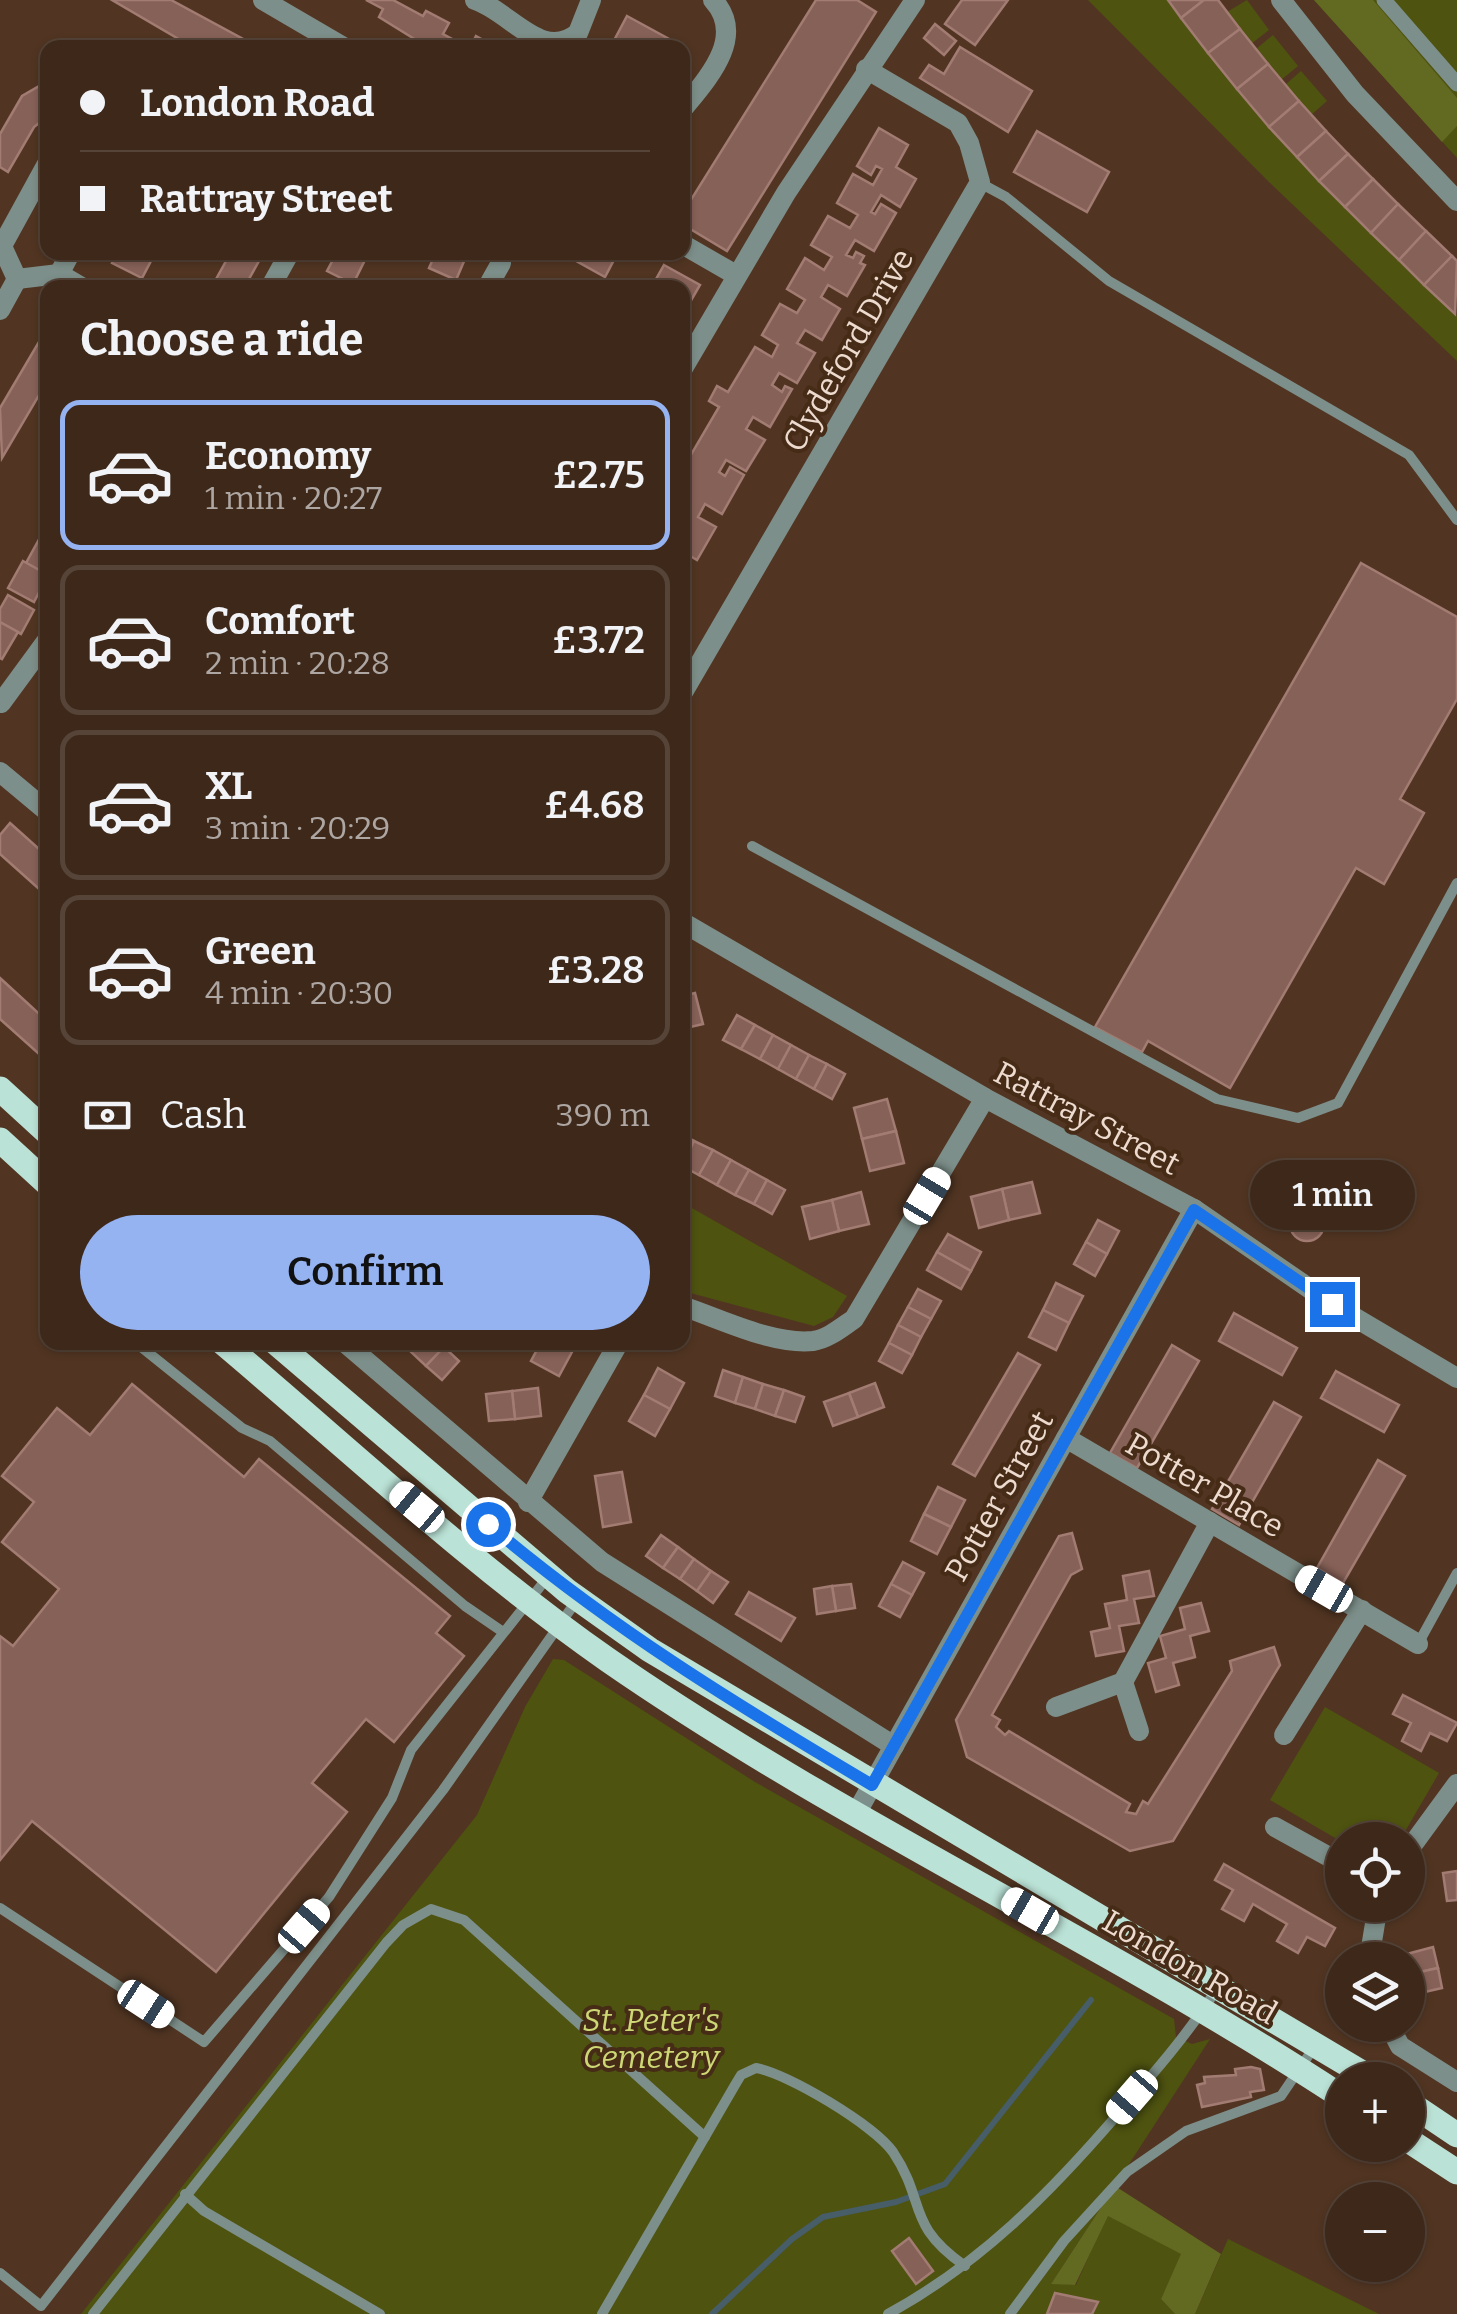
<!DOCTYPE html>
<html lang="en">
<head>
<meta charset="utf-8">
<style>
  :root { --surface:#3d281a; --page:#483427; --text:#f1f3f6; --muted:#ada6a2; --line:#564439; --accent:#95b2f1 }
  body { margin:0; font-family:Bitter,serif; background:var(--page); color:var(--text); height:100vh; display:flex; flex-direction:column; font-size:38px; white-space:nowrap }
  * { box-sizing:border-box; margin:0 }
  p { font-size:32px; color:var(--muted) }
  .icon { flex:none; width:55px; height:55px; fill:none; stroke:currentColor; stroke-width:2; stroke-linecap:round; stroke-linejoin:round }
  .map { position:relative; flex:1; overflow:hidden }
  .details { position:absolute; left:40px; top:280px; width:650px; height:1070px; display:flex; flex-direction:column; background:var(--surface); border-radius:20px; box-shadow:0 2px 8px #0004,0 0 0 2px var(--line) }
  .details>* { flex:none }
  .top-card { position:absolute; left:40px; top:40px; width:650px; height:220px; border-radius:20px; box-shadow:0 2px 8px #0004,0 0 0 2px var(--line); display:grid; align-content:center; height:220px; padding:0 40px; background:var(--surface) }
  .fabs { position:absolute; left:1325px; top:1822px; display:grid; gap:20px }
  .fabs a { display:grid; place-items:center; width:100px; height:100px; border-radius:50%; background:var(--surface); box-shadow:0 2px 8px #0004,0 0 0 2px var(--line); font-size:50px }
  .end { position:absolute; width:45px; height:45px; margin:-22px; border:12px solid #1a73e8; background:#fff; box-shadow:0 0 0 5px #fff }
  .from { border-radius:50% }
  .bubble { position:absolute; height:70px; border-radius:35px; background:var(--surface); box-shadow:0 2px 8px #0004,0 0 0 2px var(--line); font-size:32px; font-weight:600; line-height:70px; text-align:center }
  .car { position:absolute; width:30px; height:60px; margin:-30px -15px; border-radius:12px; box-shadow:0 0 8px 2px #0007; background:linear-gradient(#fff 24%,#345 0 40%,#fff 0 76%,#345 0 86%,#fff 0) }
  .top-card b { display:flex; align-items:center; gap:35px; height:95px; font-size:38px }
  .top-card b+b { border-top:2px solid var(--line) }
  .top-card i { width:25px; height:25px; background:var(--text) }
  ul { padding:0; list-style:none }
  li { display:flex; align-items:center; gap:30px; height:150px; margin:0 20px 15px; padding:0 20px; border:5px solid var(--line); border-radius:20px }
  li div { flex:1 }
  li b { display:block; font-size:38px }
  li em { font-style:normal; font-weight:600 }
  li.active { border-color:var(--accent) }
  li>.icon { width:90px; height:90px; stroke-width:1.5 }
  h2 { padding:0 40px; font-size:45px; line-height:120px }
  .pay { display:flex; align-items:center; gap:25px; height:110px; padding:0 40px; font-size:38px }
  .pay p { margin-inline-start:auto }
  .button { display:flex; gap:20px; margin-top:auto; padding:20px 40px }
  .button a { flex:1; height:115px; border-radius:60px; background:var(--accent); color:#111; font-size:40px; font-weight:600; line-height:115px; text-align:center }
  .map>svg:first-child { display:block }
  .green { fill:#4e5310 }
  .forest { fill:#626920 }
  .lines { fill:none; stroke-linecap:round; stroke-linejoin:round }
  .stream { stroke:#475d67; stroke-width:6 }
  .building { fill:#866157; stroke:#a27b72; stroke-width:2.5 }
  .service { stroke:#7d8f8a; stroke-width:10 }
  .pedestrian { stroke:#7d8f8a; stroke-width:15 }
  .minor { stroke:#7d8f8a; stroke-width:20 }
  .tertiary { stroke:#7d8f8a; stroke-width:20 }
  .primary { stroke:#bbe2d6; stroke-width:25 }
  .route { stroke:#1a73e8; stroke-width:12 }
  .labels { text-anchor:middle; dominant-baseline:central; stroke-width:8; stroke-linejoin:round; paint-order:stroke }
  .street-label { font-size:32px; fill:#eddbcf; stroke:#462b17 }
  .park-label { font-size:32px; font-style:italic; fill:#cdd875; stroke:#462b17 }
</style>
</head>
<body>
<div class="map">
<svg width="1457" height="2314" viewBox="0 0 1457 2314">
  <rect width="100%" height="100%" fill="#513522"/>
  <g class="green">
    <polygon points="1088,0 1168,0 1297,157 1457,316 1457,361 1269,182"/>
    <polygon points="1247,0 1269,30 1251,44 1227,12"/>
    <polygon points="1314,0 1457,0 1457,158"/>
    <polygon points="1273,35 1298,66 1281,80 1256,49"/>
    <polygon points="1301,71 1327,101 1311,115 1285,85"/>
    <polygon points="682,1203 683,1203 847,1296 833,1317 814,1326 683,1291"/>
    <polygon points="553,1659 564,1660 755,1782 1174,2019 1176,2037 1192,2044 1210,2039 1052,2283 1076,2285 1107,2215 1182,2254 1161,2299 1175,2314 81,2314 477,1815 525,1707"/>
    <polygon points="1325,1707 1439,1773 1400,1840 1342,1842 1270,1800"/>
    <polygon points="1228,2239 1379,2314 1195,2314"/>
  </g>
  <g class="forest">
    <polygon points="1314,0 1373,0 1457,98 1457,126 1442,142"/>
    <polygon points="1115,2186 1221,2254 1195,2314 1175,2314 1161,2299 1181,2254 1108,2216 1075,2285 1051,2284"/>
  </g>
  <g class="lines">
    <polyline class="stream" points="712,2314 792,2239 823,2217 896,2202 945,2184 1091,2000"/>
  </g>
  <g class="building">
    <polygon points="112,0 171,0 260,48 194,48"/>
    <polygon points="366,0 393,0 423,16 426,11 449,23 443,34 469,48 429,48 379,17 383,9"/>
    <polygon points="816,0 857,0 876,12 727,251 682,224 682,214"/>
    <polygon points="962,0 1008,0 975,45 945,24"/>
    <polygon points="1168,0 1204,0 1181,18"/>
    <polygon points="1204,0 1218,0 1240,29 1208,53 1181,18"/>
    <polygon points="627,16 682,46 681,48 610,48"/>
    <polygon points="935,24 956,41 944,55 924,38"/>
    <polygon points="1240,29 1268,64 1237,89 1208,53"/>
    <polygon points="476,36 498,48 470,48"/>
    <polygon points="960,47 1032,91 1008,132 920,78 929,65 944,74"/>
    <polygon points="1268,64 1299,101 1269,127 1237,89"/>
    <polygon points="48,81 48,116 34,127 8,172 0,167 0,134 22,96"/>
    <polygon points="1299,101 1326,131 1297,157 1269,127"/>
    <polygon points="879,128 908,145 896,167 916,179 900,207 881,195 871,212 875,214 881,204 896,213 874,251 855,240 846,255 853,258 856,252 864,256 860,263 865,265 847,296 828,285 821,297 840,309 822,340 805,330 797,343 815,353 797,383 779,373 772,385 782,392 785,386 792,389 770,427 753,417 746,429 765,440 746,471 726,460 719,472 725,476 730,467 744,475 722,514 705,504 698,517 716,527 697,560 682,551 682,470 719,407 709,401 717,386 728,392 755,347 772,357 778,345 762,335 780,304 797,313 805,300 787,289 805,258 824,270 832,257 811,245 828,216 850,228 858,215 837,203 853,174 873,185 882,169 876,166 871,175 857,166"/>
    <polygon points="1037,131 1109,172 1087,212 1014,172"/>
    <polygon points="1326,131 1348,154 1319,181 1297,157"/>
    <polygon points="1348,154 1373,179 1345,207 1319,181"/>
    <polygon points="1373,179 1398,204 1371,233 1345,207"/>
    <polygon points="1398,204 1426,231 1399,260 1371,233"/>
    <polygon points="1426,231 1452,256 1424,285 1399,260"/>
    <polygon points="118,252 134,252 151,261 142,278 112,263"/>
    <polygon points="231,252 243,252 259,261 244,288 227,288 215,281"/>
    <polygon points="337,252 369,252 353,284 327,271"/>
    <polygon points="436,252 468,252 456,280 429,268"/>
    <polygon points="560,252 605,252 615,258 605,277"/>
    <polygon points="1452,256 1457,261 1455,314 1424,285"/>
    <polygon points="664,265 700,285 682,316 682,288 651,288"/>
    <polygon points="43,335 48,337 48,380 2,458 0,408"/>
    <polygon points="42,534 48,537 48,575 26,563"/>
    <polygon points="23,561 48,575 34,602 8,588"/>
    <polygon points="1361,563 1457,617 1457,699 1400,799 1424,813 1384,884 1356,868 1230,1088 1148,1041 1142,1052 1095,1027"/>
    <polygon points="8,595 34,610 21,634 0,622 0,609"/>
    <polygon points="0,622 18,632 2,659 0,658"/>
    <polygon points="10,823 48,857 48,897 0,854 0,835"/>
    <polygon points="0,978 48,1022 48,1062 0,1019"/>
    <polygon points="695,993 703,1024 682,1029 682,996"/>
    <polygon points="737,1015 755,1025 741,1049 723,1040"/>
    <polygon points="755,1025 773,1035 760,1059 741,1049"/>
    <polygon points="773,1035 791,1045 778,1069 760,1059"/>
    <polygon points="791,1045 809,1055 796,1079 778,1069"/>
    <polygon points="809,1055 827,1064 814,1089 796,1079"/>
    <polygon points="827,1064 845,1074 832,1099 814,1089"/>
    <polygon points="887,1099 896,1131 862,1139 854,1108"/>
    <polygon points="896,1131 904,1163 870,1171 862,1139"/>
    <polygon points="682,1134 694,1141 682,1162"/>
    <polygon points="694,1141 713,1150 699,1175 682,1166"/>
    <polygon points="713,1150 731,1160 717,1185 699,1175"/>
    <polygon points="731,1160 749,1170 735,1195 717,1185"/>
    <polygon points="749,1170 767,1180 754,1204 735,1195"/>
    <polygon points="767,1180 785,1190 772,1214 754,1204"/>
    <polygon points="1032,1182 1040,1213 1009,1220 1002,1189"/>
    <polygon points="1002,1189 1009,1220 979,1228 971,1197"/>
    <polygon points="861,1192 869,1224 839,1231 832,1200"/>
    <polygon points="832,1200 839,1231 810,1239 802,1207"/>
    <circle cx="1307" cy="1224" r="17"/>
    <polygon points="1098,1220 1119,1231 1107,1254 1086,1242"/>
    <polygon points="948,1234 981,1252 971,1271 937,1252"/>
    <polygon points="1086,1242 1107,1254 1095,1276 1074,1264"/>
    <polygon points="937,1252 971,1271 961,1289 927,1270"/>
    <polygon points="1056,1283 1083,1296 1069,1323 1043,1310"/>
    <polygon points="918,1289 941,1301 931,1319 908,1307"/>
    <polygon points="908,1307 931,1319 921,1337 898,1325"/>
    <polygon points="1043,1310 1069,1323 1056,1350 1029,1337"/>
    <polygon points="1234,1313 1297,1348 1282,1375 1219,1341"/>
    <polygon points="898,1325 921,1337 912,1355 889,1343"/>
    <polygon points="419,1342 439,1342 444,1347 426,1366 411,1352"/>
    <polygon points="541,1342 556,1342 572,1352 559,1376 531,1361"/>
    <polygon points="889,1343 912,1355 902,1373 879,1361"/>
    <polygon points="1172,1345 1199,1361 1137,1468 1110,1453"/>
    <polygon points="444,1347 459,1361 442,1380 426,1366"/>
    <polygon points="1018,1353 1040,1365 975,1476 953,1464"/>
    <polygon points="658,1368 684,1383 670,1409 644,1395"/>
    <polygon points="723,1370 743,1377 735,1403 715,1396"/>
    <polygon points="1336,1371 1399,1405 1384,1432 1321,1398"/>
    <polygon points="743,1377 763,1384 755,1409 735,1403"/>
    <polygon points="875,1383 884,1407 858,1417 849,1393"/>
    <polygon points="132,1384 244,1477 259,1459 450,1616 436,1633 464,1656 394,1742 366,1719 312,1783 347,1812 216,1972 32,1821 0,1860 0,1636 13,1646 59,1589 2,1542 34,1502 2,1476 57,1408 90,1435"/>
    <polygon points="763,1384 784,1390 775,1416 755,1409"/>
    <polygon points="538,1388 541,1416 515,1419 512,1391"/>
    <polygon points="784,1390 804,1397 795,1422 775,1416"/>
    <polygon points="512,1391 515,1419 489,1421 486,1394"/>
    <polygon points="849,1393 858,1417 833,1426 824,1402"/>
    <polygon points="644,1395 670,1409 655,1436 629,1421"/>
    <polygon points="1274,1402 1301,1417 1239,1525 1212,1509"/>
    <polygon points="1378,1460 1405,1476 1343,1583 1317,1568"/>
    <polygon points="622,1472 631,1522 603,1527 595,1476"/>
    <polygon points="938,1487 965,1500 951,1527 924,1514"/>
    <polygon points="924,1514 951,1527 937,1554 911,1541"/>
    <polygon points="1072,1533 1082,1569 1071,1575 992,1715 1000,1720 996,1727 1005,1735 1009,1731 1130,1804 1126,1812 1136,1814 1143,1801 1148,1804 1232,1671 1230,1661 1274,1647 1280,1665 1173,1841 1130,1851 967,1757 956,1720 1059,1536"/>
    <polygon points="661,1535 678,1547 663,1568 646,1556"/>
    <polygon points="678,1547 694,1559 680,1579 663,1568"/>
    <polygon points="694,1559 711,1571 697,1591 680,1579"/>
    <polygon points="903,1562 924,1573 912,1595 891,1584"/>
    <polygon points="711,1571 728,1582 713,1603 697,1591"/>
    <polygon points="1149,1571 1154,1596 1134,1599 1139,1623 1119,1626 1124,1651 1096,1656 1091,1632 1110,1628 1105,1604 1127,1600 1123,1576"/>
    <polygon points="851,1584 855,1608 836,1611 832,1586"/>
    <polygon points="891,1584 912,1595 900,1617 879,1606"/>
    <polygon points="832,1586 836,1611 817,1614 814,1589"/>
    <polygon points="749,1592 795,1618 781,1641 736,1614"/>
    <polygon points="1201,1603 1209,1631 1190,1636 1195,1657 1173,1663 1179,1685 1156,1692 1148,1663 1166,1658 1160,1636 1185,1629 1180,1608"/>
    <polygon points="1403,1695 1457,1723 1447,1741 1430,1733 1421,1751 1402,1741 1411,1723 1393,1714"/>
    <polygon points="1224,1864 1335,1928 1325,1946 1307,1937 1298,1953 1277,1941 1287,1924 1253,1904 1244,1921 1222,1909 1233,1890 1215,1880"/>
    <polygon points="1457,1871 1457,1900 1447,1901 1443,1873"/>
    <polygon points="1433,1947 1438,1968 1411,1974 1407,1954"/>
    <polygon points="1438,1968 1442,1988 1416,1994 1411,1974"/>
    <polygon points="1251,2067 1260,2069 1264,2090 1250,2092 1251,2097 1202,2107 1197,2085 1205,2083 1204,2077 1236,2075 1235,2069"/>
    <polygon points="909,2238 933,2271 916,2284 892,2251"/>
    <polygon points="1055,2293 1098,2302 1092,2314 1047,2314"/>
  </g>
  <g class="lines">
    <g class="service">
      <polyline points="980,183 1006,197 1109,281 1409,455 1457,520"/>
      <polyline points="752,846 1217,1099 1298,1118 1338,1103 1457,883"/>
      <polyline points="135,1342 242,1428 270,1441 465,1606 503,1632"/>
      <polyline points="1418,1644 1457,1573"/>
      <polyline points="0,1908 204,2042 329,1897 392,1798 411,1750 547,1578"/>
      <polyline points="185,2194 204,2211 380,2314"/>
      <polyline points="0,2273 41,2306 443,1790 577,1600"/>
      <polyline points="93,2314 386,1943 403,1925 431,1909 464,1920 705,2137"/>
      <path d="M 602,2314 L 735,2085 L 741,2075 L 756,2068 C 787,2073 874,2125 893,2152 C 927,2203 905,2224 965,2266"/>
      <path d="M 888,2314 C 981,2263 1049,2194 1118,2114 C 1154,2073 1189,2033 1218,1987"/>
      <polyline points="1010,2314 1064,2241 1127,2172 1186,2131 1281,2096 1315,2046"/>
    </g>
    <polyline class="pedestrian" points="1384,0 1457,84"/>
    <g class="minor">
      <polyline points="263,0 345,48"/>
      <path d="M 475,0 C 510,11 542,63 578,33 L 591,0"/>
      <path d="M 682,110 C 707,79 747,37 713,0"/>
      <polyline points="0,242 17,279 59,274 83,288"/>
      <polyline points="3,244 48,162"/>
      <polyline points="682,244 736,275"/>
      <polyline points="59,274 71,252"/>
      <polyline points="270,288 290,252"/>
      <polyline points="487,288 501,263"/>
      <polyline points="0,310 17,279"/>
      <polyline points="682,370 786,193 915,0"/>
      <polyline points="682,694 980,182 969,143 958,123 866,69"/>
      <polyline points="1,703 48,639"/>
      <polyline points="0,772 48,812"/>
      <polyline points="682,922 985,1098 1194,1209 1332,1304 1457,1378"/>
      <path d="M 682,1306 C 721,1319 772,1345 813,1341 C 828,1339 842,1327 854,1319 L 985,1098"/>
      <polyline points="344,1342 602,1562 894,1746"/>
      <polyline points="1066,1438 1418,1644"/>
      <polyline points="528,1502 619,1342"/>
      <polyline points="1123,1682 1139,1731"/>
      <polyline points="1056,1707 1123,1682 1210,1522"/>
      <polyline points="1284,1735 1362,1610"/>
      <polyline points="857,1812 1194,1209"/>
      <polyline points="1275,1827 1342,1864"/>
      <polyline points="1408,1851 1457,1784"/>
      <polyline points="1369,1960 1378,1905"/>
      <polyline points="1389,2025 1400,2046 1457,2082"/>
    </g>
    <polyline class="tertiary" points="1281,0 1355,94 1457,201"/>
    <g class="primary">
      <polyline points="0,1089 48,1133"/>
      <polyline points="0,1140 48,1184"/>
      <path d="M 222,1342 C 349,1449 472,1565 608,1660 C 842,1822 1104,1941 1342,2097"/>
      <polyline points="275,1342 567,1591 650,1650 1374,2080"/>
      <polyline points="1408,2102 1457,2135"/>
      <polyline points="1408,2140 1457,2172"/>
    </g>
  </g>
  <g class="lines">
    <path class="route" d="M 488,1524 C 608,1626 737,1705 872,1785 L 1194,1210 L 1332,1304"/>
  </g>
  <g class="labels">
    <g class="street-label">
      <text transform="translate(848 350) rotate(-60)">Clydeford Drive</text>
      <text transform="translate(1087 1118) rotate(28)">Rattray Street</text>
      <text transform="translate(1205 1485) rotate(30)">Potter Place</text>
      <text transform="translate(999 1496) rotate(-61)">Potter Street</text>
      <text transform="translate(1190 1967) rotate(30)">London Road</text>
    </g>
    <g class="park-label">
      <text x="651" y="2020">St. Peter's<tspan x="651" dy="37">Cemetery</tspan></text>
    </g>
  </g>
</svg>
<div class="fabs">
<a><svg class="icon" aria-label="locate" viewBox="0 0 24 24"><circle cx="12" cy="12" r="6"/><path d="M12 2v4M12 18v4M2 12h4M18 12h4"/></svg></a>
<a><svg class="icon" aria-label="layers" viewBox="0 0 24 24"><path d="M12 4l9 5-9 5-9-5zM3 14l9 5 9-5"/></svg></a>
<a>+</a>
<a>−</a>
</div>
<i class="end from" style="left:488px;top:1524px"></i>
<i class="end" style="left:1332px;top:1304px"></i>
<div class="bubble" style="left:1250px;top:1160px;width:165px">1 min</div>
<i class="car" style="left:927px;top:1196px;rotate:31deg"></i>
<i class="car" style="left:417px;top:1507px;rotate:310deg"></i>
<i class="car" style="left:1324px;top:1589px;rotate:300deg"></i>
<i class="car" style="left:1030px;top:1911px;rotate:300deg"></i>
<i class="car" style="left:304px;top:1926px;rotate:41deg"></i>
<i class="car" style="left:146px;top:2004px;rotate:123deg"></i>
<i class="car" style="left:1132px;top:2097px;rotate:221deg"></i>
<div class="top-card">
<b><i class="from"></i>London Road</b>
<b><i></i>Rattray Street</b>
</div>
<section class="details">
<h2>Choose a ride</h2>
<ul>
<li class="active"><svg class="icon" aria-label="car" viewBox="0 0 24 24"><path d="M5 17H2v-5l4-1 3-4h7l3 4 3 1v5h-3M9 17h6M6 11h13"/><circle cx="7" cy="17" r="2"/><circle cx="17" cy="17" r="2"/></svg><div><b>Economy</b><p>1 min · 20:27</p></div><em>£2.75</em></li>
<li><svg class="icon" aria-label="car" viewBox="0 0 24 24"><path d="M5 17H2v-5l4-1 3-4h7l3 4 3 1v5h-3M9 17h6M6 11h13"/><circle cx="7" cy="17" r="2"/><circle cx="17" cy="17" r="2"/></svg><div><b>Comfort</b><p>2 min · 20:28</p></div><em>£3.72</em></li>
<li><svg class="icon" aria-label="car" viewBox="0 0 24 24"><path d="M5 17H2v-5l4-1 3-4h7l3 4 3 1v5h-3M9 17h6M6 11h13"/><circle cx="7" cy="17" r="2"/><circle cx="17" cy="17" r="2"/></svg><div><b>XL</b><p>3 min · 20:29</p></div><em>£4.68</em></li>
<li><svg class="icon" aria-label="car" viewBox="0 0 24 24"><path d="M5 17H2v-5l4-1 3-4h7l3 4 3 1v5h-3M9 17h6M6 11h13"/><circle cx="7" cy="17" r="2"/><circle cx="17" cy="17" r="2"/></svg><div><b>Green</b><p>4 min · 20:30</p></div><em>£3.28</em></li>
</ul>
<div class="pay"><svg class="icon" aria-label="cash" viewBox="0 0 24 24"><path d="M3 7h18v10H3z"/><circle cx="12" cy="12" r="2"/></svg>Cash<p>390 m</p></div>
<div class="button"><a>Confirm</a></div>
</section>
</div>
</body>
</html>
